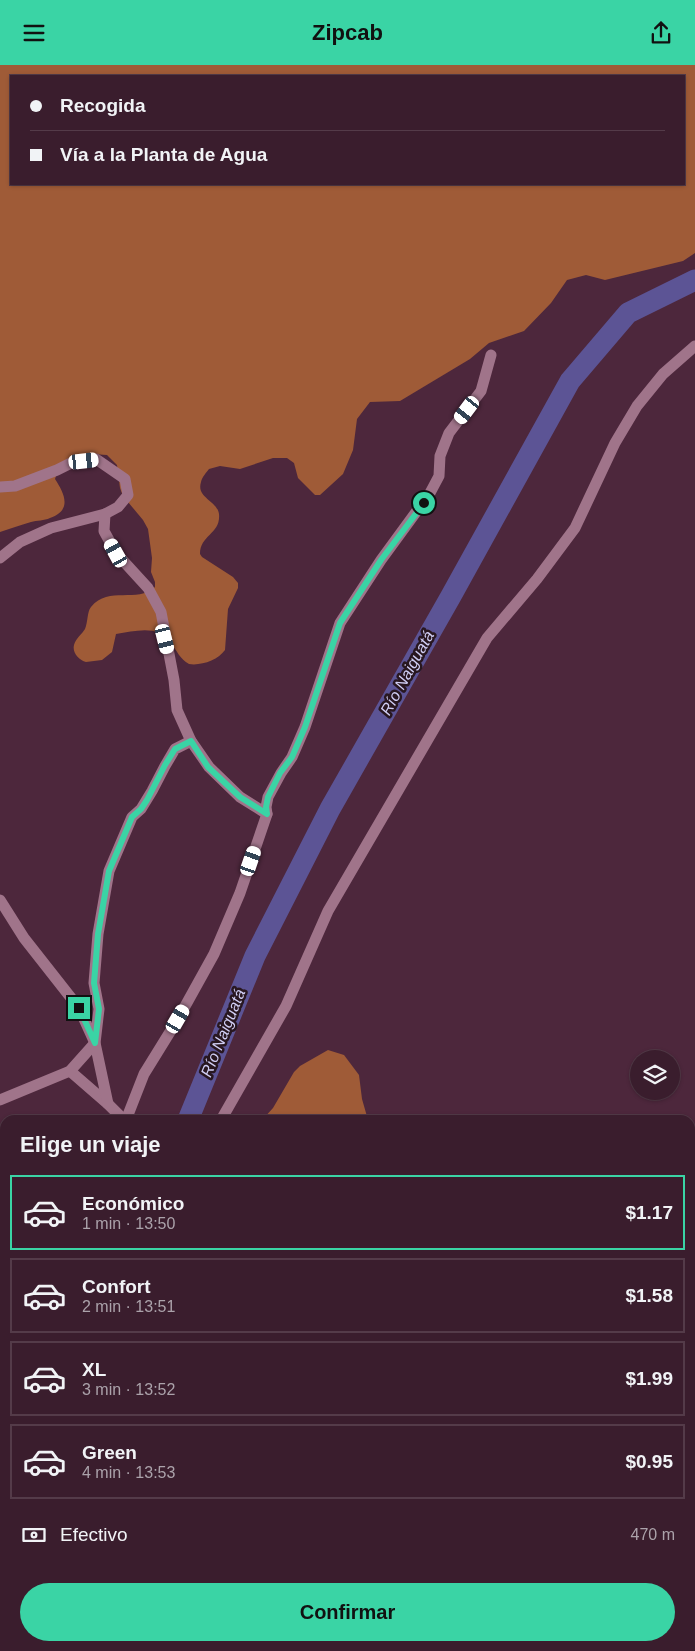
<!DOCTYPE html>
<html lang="es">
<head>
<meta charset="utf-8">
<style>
  :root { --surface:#3a1d2d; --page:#412635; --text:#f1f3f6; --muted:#aba2aa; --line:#543b49; --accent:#3ad4a5 }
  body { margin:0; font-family:Arial,sans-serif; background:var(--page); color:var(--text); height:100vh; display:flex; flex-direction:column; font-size:19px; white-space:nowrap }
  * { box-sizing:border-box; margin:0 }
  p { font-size:16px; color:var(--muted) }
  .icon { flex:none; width:28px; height:28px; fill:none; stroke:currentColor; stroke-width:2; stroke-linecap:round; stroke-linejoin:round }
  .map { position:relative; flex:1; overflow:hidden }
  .drawer { position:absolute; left:0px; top:1050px; width:695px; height:536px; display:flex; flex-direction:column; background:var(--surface); border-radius:15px 15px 0 0; box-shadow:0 1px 4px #0004,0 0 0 1px var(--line) }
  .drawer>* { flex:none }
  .top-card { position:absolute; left:10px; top:10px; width:675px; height:110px; border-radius:0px; box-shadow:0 1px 4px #0004,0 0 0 1px var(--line); display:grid; align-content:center; height:110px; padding:0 20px; background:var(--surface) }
  .buttons { position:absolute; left:630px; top:985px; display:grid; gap:10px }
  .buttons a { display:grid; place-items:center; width:50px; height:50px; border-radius:50%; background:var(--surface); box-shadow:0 1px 4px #0004,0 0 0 1px var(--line); font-size:25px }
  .end { position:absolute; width:22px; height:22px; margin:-11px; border:6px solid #3ad4a5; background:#111; box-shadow:0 0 0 2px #111 }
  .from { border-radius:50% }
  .car { position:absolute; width:15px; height:30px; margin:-15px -8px; border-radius:6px; box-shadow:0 0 4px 1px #0007; background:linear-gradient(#fff 24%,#345 0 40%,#fff 0 76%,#345 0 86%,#fff 0) }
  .top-card b { display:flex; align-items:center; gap:18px; height:48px; font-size:19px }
  .top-card b+b { border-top:1px solid var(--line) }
  .top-card i { width:12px; height:12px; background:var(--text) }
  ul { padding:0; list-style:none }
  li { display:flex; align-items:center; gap:15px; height:75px; margin:0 10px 8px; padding:0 10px; border:2px solid var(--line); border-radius:0px }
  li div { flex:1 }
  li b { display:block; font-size:19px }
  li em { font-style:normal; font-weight:600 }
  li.selected { border-color:var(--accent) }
  li>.icon { width:45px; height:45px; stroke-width:1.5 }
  h2 { padding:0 20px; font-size:22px; line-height:60px }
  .pay { display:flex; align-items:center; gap:12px; height:55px; padding:0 20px; font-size:19px }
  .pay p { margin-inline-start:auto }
  .action { display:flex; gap:10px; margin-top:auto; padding:10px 20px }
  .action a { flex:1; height:58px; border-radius:30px; background:var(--accent); color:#111; font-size:20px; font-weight:600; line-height:58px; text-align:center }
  header { display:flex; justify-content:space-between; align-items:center; height:65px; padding:0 20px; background:var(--accent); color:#111; font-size:22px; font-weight:600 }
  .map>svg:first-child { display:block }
  .forest { fill:#9f5b37; fill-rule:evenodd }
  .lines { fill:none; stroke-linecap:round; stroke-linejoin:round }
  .river { stroke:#5c5495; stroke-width:21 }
  .service { stroke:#a0748a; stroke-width:5.5 }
  .minor { stroke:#a0748a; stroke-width:11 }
  .route { stroke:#3ad4a5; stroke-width:6 }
  .labels { text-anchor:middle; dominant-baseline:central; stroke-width:5; stroke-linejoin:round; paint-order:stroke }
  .water-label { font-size:16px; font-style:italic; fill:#d0cef4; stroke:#281720 }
</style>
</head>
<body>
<header><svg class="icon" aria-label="menu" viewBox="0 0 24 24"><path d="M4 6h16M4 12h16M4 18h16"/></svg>Zipcab<svg class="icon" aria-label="share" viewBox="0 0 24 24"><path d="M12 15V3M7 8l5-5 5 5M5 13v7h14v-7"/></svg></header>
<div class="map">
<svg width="695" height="1586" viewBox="0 0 695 1586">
  <rect width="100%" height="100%" fill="#4d273c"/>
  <g class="forest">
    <path d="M 0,0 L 695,0 L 695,188 L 683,196 L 605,215 L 586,210 L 567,215 L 551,238 L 524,266 L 489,278 L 470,294 L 400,336 L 370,337 L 357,354 L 353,385 L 343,409 L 320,430 L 315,430 L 298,413 L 294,398 L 287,393 L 273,393 L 240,404 L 220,401 L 209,404 C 206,408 202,412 201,417 C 196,433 217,435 219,449 C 221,469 200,470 200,489 L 202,492 L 233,512 L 238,518 L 238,523 L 228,544 L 225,585 C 218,595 201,601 189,599 C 180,594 177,586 171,578 C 158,559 136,566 116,569 L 112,587 L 102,595 L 86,597 C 79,595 72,588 74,580 C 76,573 82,569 85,564 C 88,557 87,547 91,542 C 109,520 137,539 155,522 L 155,517 L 151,507 L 152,493 L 148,464 L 143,455 L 123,431 L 120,423 L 117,400 L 107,390 L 92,389 L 77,393 L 58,405 L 55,414 C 64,428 73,445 50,453 C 44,456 37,455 31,457 C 20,460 10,464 0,467 ZM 11,11 L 684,11 L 684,119 L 11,119 Z"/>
    <polygon points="328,985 344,990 359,1010 362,1034 368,1055 262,1055 273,1043 294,1007 300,1001"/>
    <polygon points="695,1078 695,1541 690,1538 690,1083"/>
  </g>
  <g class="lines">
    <g class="river">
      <polyline points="188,1055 255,891 330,744 451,531 570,316 628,248 695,215"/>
      <polyline points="0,1534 5,1522"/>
    </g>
    <g class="service">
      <polyline points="117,1581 129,1586"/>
      <polyline points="31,1586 33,1581"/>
      <polyline points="65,1586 67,1581"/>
      <polyline points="103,1586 108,1581"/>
      <polyline points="185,1586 186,1581"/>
    </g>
    <g class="minor">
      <polyline points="0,422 15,421 57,405 73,397 96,394 125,414 128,430 118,442 105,449 51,463 20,477 0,493"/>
      <polyline points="105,449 104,466 116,488 148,523 161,547 174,615 177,645 191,676 209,702 240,732 267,749 240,828 214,889 178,954 144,1009 126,1055"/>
      <polyline points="267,749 266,742 268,732 281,708 292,692 305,662 340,558 381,495 430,428 439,411 440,391 449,368 481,326 491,290"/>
      <polyline points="0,835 24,873 79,943 94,976"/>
      <polyline points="70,1006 108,1039 124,1055"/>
      <polyline points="0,1035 70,1006 95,978"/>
      <polyline points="108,1039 95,978 99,944 94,918 98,869 109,806 132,752 141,744 152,726 165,701 175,684 191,676"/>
      <polyline points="221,1055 286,941 328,846 487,573 537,514 575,463 615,378 637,341 663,309 695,281"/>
      <polyline points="0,1166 5,1174"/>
      <polyline points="0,1200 5,1203"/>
      <polyline points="0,1261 5,1263"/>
      <polyline points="0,1329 5,1331"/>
      <polyline points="0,1385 5,1387"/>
      <polyline points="0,1416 5,1404"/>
      <polyline points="690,1562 695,1567"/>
      <polyline points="0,1572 5,1560"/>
      <polyline points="335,1586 337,1581"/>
    </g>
  </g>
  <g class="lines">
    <polyline class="route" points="79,943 95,978 99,944 94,918 98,869 109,806 132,752 141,744 147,735 165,700 175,684 191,676 208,702 240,732 267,749 266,742 268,732 280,708 292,692 305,662 340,558 381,495 424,438"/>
  </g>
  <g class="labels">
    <g class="water-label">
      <text transform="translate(407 608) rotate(-61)">Río Naiguatá</text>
      <text transform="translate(223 968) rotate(-68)">Río Naiguatá</text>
    </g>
  </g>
</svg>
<div class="buttons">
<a><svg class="icon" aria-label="layers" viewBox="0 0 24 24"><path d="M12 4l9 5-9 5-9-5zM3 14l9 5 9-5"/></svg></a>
</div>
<i class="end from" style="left:424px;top:438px"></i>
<i class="end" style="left:79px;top:943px"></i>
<i class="car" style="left:467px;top:345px;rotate:217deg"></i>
<i class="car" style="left:84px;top:396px;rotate:84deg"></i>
<i class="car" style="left:116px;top:488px;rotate:331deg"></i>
<i class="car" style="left:165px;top:574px;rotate:166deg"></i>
<i class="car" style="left:251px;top:796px;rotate:19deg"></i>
<i class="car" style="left:178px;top:954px;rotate:30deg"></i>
<div class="top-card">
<b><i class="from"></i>Recogida</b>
<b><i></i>Vía a la Planta de Agua</b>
</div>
<section class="drawer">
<h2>Elige un viaje</h2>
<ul>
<li class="selected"><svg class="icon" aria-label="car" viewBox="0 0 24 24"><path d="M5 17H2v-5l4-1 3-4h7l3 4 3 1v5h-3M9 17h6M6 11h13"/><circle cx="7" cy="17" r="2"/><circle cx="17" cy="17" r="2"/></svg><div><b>Económico</b><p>1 min · 13:50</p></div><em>$1.17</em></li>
<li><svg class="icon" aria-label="car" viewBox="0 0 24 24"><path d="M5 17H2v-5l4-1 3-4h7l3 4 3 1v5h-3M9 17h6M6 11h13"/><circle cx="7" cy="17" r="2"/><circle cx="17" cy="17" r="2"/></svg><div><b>Confort</b><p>2 min · 13:51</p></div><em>$1.58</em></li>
<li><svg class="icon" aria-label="car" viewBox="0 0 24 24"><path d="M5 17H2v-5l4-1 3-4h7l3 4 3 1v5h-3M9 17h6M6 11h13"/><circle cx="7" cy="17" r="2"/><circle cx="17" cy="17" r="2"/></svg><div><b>XL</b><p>3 min · 13:52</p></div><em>$1.99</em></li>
<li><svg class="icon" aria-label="car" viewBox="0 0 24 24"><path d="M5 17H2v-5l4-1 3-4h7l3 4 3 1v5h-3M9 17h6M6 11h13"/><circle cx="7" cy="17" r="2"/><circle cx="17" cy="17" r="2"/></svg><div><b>Green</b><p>4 min · 13:53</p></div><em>$0.95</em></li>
</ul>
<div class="pay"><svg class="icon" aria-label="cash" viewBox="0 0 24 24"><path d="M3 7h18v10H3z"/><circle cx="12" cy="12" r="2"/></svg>Efectivo<p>470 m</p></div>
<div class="action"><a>Confirmar</a></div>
</section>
</div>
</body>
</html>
